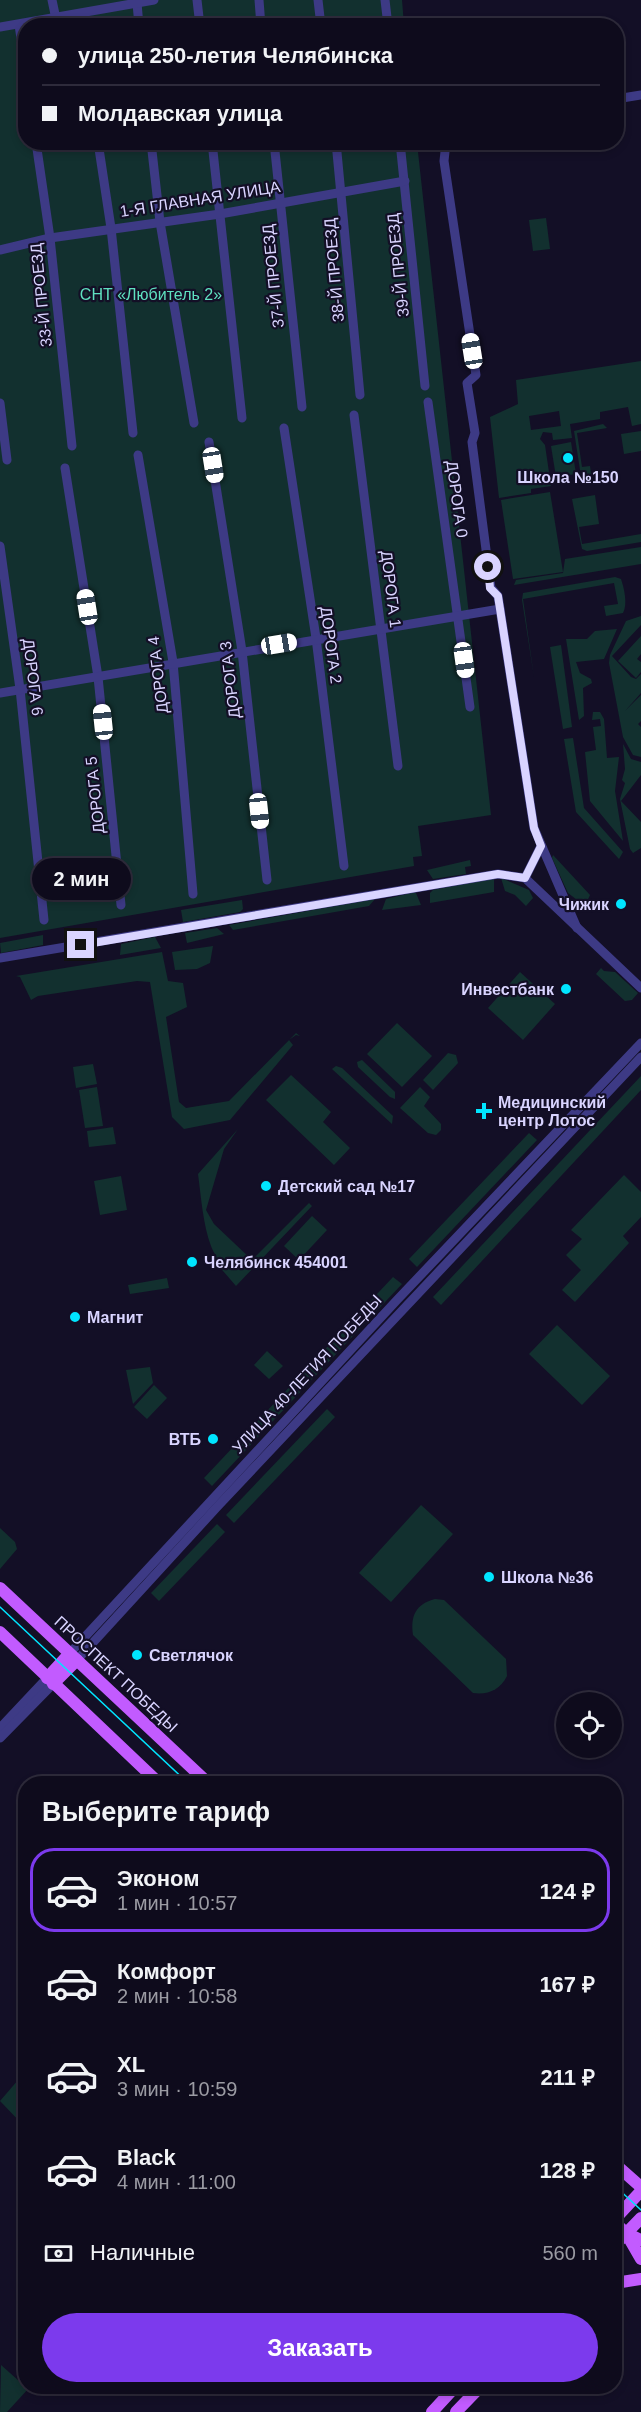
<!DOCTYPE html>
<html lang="ru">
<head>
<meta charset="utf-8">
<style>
  :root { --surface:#0e0b1c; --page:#1c1929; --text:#f1f3f6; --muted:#9b9ba3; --line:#2e2b3b; --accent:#7c3aed }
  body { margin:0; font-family:Arial,sans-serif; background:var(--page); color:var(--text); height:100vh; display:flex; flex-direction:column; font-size:22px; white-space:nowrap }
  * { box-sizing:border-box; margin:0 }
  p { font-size:20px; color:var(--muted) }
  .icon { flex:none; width:33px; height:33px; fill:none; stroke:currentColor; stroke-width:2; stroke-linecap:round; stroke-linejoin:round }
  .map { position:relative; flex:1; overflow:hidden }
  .details { position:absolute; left:18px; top:1776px; width:604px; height:618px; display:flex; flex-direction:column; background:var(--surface); border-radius:24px; box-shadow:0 3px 9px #0003,0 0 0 2px var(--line) }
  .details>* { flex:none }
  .top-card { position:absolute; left:18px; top:18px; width:606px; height:132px; border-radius:24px; box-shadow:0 3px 9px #0003,0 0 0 2px var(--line); display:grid; align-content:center; height:132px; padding:0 24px; background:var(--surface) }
  .controls { position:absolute; left:556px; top:1692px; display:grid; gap:12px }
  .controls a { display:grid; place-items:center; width:66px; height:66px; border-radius:50%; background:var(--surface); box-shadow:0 3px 9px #0003,0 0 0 2px var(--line); font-size:30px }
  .end { position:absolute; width:27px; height:27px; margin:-14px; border:8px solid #d9d4ff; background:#111; box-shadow:0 0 0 3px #111 }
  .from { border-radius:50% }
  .bubble { position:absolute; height:42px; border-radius:21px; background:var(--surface); box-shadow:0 3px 9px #0003,0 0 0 2px var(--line); font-size:20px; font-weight:700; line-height:42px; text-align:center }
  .car { position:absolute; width:18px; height:36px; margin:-18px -9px; border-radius:8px; box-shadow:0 0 4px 2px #0007; background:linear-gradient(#fff 24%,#345 0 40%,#fff 0 76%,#345 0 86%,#fff 0) }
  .top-card b { display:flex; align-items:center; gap:21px; height:57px; font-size:22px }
  .top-card b+b { border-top:2px solid var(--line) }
  .top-card i { width:15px; height:15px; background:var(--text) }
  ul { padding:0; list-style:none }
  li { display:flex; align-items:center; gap:18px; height:84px; margin:0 12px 9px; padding:0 12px; border:3px solid transparent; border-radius:24px }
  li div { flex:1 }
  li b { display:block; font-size:22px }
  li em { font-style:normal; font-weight:700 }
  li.current { border-color:var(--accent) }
  li>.icon { width:54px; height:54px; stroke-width:1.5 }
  h2 { padding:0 24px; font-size:27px; line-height:72px }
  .pay { display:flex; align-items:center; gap:15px; height:66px; padding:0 24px; font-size:22px }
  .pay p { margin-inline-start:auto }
  .primary-button { display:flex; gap:12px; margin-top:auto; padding:12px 24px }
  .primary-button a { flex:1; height:69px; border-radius:36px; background:var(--accent); color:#fff; font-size:24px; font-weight:700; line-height:69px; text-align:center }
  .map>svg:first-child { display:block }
  .green { fill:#12302f; fill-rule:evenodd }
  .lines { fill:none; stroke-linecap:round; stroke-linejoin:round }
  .minor { stroke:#3d3a85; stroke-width:9 }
  .major { stroke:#c25bff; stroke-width:12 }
  .tram { stroke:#00e5ff; stroke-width:1.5 }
  .route { stroke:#d9d4ff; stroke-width:8 }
  .poi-dot { fill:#00e5ff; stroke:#130f26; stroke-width:2 }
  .labels { text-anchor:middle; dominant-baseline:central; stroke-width:4.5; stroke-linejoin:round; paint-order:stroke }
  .street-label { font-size:16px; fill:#d9d4ff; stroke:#130f26 }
  .park-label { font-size:16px; fill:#5fe0c0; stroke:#130f26 }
  .poi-label { font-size:16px; font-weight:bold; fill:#d9d4ff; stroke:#130f26; text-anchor:start }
</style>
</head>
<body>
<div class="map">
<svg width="641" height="2412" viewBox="0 0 641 2412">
  <rect width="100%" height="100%" fill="#130f26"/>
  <g class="green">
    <polygon points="0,0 402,0 404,25 26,26 26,142 417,143 491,815 418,826 422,856 413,857 414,866 0,938"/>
    <polygon points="546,218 550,249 533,251 529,220"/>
    <path d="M 641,361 L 641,424 L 632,426 L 628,407 L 600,412 L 600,419 L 570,424 L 572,438 L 553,440 L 552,433 L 543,432 L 540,439 L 545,445 L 551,486 L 531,489 L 531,493 L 499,498 L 490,417 L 518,404 L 516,380 ZM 559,411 L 561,426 L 531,430 L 529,416 Z"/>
    <polygon points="603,424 607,428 577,433 582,467 590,466 592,481 585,482 584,472 580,470 574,431"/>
    <polygon points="641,431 641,451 624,454 621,434"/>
    <polygon points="571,442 576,474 556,477 551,446"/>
    <polygon points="550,492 563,572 513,579 501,500"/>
    <polygon points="595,495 599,524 579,527 582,544 641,534 641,542 587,551 582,549 572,499"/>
    <polygon points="641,547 641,564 514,585 516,580 563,573 565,559"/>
    <path d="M 615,577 L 621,579 C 624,588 628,604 623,613 L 606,616 L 604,606 L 618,604 L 614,583 L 523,599 L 534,677 L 522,600 L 523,593 Z"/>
    <polygon points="641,616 641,625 612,656 631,677 636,679 641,674 641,693 625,711 641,695 641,721 638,724 641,727 641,757 633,755 623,737 609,663 610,655 626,621"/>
    <polygon points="617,629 604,659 576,662 580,673 591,679 592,683 583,688 584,716 579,720 566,639 587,639 595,631"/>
    <polygon points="641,636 641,654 637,659 641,662 641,672 636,678 618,661"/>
    <polygon points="561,645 572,727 563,729 550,647"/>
    <polygon points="593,712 600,712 604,719 607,758 619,757 615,791 623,841 590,801 585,752 596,750 593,727 601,726 600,719 592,720"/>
    <polygon points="573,738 584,808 623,852 619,859 576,812 564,739"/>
    <polygon points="623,744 631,759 641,762 641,775 621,801 641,822 641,848 633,853 630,849 620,799 625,783 622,780 625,769"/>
    <polygon points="553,855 590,895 585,906 568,893 552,858"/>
    <polygon points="470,860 471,866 465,867 466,874 433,879 427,870"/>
    <polygon points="494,878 494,892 430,903 430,893 433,890"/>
    <polygon points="501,878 529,890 533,898 526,906 515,895 505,891"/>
    <polygon points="411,893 416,893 421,905 382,910 386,899"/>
    <polygon points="375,899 369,906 233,930 229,925"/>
    <polygon points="242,900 243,909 240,912 183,922 181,910"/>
    <polygon points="217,928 224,934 187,943 185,933"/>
    <polygon points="43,935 43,945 1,953 0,943"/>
    <polygon points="155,937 161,948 120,955 121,944"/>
    <polygon points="213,946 210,963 197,969 175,970 172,952"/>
    <polygon points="162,952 168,981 183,983 187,1007 166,1017 179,1102 186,1108 229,1101 296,1033 300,1036 296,1035 289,1040 293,1045 230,1120 184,1129 172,1117 150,982 137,981 38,996 31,1000 20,977 16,976"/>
    <polygon points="601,968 604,971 615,972 638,993 632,1000 625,1001 596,974"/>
    <polygon points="520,972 555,1004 523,1040 488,1008"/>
    <polygon points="397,1023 432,1056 402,1087 367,1054"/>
    <polygon points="448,1053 456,1055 458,1063 433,1090 423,1080"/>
    <polygon points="362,1060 395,1092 395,1099 390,1097 358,1067 357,1062"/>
    <polygon points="93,1064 97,1084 76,1088 73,1067"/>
    <polygon points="336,1066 342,1068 393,1116 392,1124 332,1069"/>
    <polygon points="291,1075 331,1112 323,1122 350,1148 334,1165 266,1100"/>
    <polygon points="641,1076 641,1090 441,1305 433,1297"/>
    <polygon points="97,1087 103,1126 85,1128 79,1090"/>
    <polygon points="420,1087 430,1097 424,1106 441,1124 441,1130 436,1135 428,1133 400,1108"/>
    <polygon points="113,1127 116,1144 89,1147 87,1131"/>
    <path d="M 238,1129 L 224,1149 L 206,1210 L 214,1224 L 252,1260 L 309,1203 L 312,1206 L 236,1286 L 217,1264 C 217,1255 214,1254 211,1246 C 203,1225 201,1196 198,1174 Z"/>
    <polygon points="529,1133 537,1140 417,1267 409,1259"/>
    <polygon points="624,1175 641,1192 641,1217 623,1236 629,1243 575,1302 562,1290 581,1270 566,1255 582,1239 571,1230"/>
    <polygon points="121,1176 127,1210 100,1215 94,1181"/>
    <polygon points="312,1216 327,1230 299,1260 284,1246"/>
    <polygon points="393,1277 402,1284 212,1486 204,1478"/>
    <polygon points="167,1278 169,1288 130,1294 128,1285"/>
    <polygon points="557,1325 610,1376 582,1405 529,1354"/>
    <polygon points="267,1351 283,1366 269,1379 254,1365"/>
    <polygon points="150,1367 153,1383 133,1404 126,1370"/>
    <polygon points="154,1385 167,1398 147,1419 134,1407"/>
    <polygon points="327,1409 335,1417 234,1523 226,1515"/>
    <polygon points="421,1505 453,1534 391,1602 359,1573"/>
    <polygon points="217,1524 225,1532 159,1601 151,1593"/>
    <polygon points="0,1528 15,1542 17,1549 0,1569"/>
    <path d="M 435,1599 L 444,1600 L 506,1659 L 507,1676 C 500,1690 488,1695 473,1693 L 413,1635 C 410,1616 416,1604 435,1599 Z"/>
    <polygon points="25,2072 25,2127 0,2101"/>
    <polygon points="1,2365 28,2389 7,2412 0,2412"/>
  </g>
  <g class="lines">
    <g class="minor">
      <polyline points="52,0 56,19"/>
      <polyline points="197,0 200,26"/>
      <polyline points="259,0 261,26"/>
      <polyline points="318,0 321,26"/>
      <polyline points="385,0 388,26"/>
      <polyline points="137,3 139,26"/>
      <polyline points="19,25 26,71"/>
      <polyline points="0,27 154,0"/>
      <polyline points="616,99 641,95"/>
      <polyline points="36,142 50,238 72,446"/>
      <polyline points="98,142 111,228 133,433"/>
      <polyline points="151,142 160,222 194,423"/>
      <polyline points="212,142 242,418"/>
      <polyline points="274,142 302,407"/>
      <polyline points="336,142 360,395"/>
      <polyline points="400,142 425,386"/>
      <polyline points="446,142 444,161 476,375 467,383 475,433 472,442 491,588 498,596 534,828 577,928"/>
      <polyline points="0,250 50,238 220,214 405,181"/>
      <polyline points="428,402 470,707"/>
      <polyline points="0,403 7,460"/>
      <polyline points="354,415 398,766"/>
      <polyline points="284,428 316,638 344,866"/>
      <polyline points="209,442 242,651 267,880"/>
      <polyline points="138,455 173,662 193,894"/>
      <polyline points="65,468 98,677 121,905"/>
      <polyline points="0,546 20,689 44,920"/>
      <polyline points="0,693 500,609"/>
      <polyline points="525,878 541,846"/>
      <polyline points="0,958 498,874 525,878 641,988"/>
      <polyline points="69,1654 397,1300 641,1043"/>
      <polyline points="77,1660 217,1507 641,1057"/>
      <polyline points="0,1728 47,1678"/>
      <polyline points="0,1738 53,1684"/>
    </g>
    <g class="major">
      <polyline points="0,1588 209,1784"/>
      <polyline points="0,1632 160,1784"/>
      <polyline points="47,1678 69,1654"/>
      <polyline points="53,1684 77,1660"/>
      <polyline points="615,2164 641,2187"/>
      <polyline points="615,2219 641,2191"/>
      <polyline points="615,2223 626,2233 641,2240"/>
      <polyline points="626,2233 641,2259"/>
      <polyline points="615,2245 641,2218"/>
      <polyline points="615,2283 641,2279"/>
      <polyline points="432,2412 456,2386"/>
      <polyline points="456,2412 481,2386"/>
    </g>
    <g class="tram">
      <polyline points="0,1607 189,1784"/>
      <polyline points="615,2186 641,2210"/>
    </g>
  </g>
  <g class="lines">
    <polyline class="route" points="81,945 498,874 525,878 541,846 534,828 498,596 490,588 488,567"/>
  </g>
  <g class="poi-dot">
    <circle cx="568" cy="458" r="6"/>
    <circle cx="621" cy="904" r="6"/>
    <circle cx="566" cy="989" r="6"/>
    <path d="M481 1102h6v6h6v6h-6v6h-6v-6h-6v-6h6z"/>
    <circle cx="266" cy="1186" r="6"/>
    <circle cx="192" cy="1262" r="6"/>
    <circle cx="75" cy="1317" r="6"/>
    <circle cx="213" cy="1439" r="6"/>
    <circle cx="489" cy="1577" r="6"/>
    <circle cx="137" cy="1655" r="6"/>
  </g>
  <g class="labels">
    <g class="street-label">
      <text transform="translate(200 199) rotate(-9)">1-Я ГЛАВНАЯ УЛИЦА</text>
      <text transform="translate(398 265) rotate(-96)">39-Й ПРОЕЗД</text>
      <text transform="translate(334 270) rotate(-95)">38-Й ПРОЕЗД</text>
      <text transform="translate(273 276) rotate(-96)">37-Й ПРОЕЗД</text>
      <text transform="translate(41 295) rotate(-96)">33-Й ПРОЕЗД</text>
      <text transform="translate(457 499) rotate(82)">ДОРОГА 0</text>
      <text transform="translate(391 589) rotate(83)">ДОРОГА 1</text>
      <text transform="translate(331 645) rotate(82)">ДОРОГА 2</text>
      <text transform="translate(158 675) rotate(-97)">ДОРОГА 4</text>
      <text transform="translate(33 677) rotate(83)">ДОРОГА 6</text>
      <text transform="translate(230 680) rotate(-97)">ДОРОГА 3</text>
      <text transform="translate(95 795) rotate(-96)">ДОРОГА 5</text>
      <text transform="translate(307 1374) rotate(-47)">УЛИЦА 40-ЛЕТИЯ ПОБЕДЫ</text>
      <text transform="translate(116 1674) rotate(43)">ПРОСПЕКТ ПОБЕДЫ</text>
    </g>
    <g class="park-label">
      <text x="151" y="294">СНТ «Любитель 2»</text>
    </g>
    <g class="poi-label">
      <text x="568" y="477" text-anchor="middle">Школа №150</text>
      <text x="609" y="904" text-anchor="end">Чижик</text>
      <text x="554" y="989" text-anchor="end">Инвестбанк</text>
      <text x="498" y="1102">Медицинский<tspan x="498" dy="18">центр Лотос</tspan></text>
      <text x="278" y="1186">Детский сад №17</text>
      <text x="204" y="1262">Челябинск 454001</text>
      <text x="87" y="1317">Магнит</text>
      <text x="201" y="1439" text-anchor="end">ВТБ</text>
      <text x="501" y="1577">Школа №36</text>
      <text x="149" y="1655">Светлячок</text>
    </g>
  </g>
</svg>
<div class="controls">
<a><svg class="icon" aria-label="locate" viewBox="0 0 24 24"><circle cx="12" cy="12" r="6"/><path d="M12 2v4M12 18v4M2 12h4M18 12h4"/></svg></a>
</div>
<i class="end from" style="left:488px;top:567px"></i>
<i class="end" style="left:81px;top:945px"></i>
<div class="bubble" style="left:32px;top:858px;width:99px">2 мин</div>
<i class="car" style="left:472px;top:351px;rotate:351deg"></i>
<i class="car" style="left:213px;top:465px;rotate:171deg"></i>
<i class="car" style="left:87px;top:607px;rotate:351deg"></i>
<i class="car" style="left:279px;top:644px;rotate:81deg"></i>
<i class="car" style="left:464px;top:660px;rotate:172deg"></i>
<i class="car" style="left:103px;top:722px;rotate:354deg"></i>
<i class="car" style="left:259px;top:811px;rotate:174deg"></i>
<div class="top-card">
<b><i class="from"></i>улица 250-летия Челябинска</b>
<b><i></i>Молдавская улица</b>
</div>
<section class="details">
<h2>Выберите тариф</h2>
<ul>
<li class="current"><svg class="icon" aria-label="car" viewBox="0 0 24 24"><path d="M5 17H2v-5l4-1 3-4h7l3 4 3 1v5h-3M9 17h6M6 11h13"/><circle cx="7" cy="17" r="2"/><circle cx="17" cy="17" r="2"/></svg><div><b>Эконом</b><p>1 мин · 10:57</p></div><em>124 ₽</em></li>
<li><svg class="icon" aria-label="car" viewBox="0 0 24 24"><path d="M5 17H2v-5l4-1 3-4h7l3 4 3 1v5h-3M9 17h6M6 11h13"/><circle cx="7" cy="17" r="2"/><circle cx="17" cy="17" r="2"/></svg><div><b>Комфорт</b><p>2 мин · 10:58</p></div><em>167 ₽</em></li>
<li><svg class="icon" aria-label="car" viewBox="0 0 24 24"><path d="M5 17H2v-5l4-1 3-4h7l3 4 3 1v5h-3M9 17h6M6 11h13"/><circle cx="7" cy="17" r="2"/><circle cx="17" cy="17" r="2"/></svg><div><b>XL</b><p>3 мин · 10:59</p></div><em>211 ₽</em></li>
<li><svg class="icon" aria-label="car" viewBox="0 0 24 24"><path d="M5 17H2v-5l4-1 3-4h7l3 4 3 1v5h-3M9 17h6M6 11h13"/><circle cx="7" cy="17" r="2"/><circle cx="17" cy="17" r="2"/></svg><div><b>Black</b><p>4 мин · 11:00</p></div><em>128 ₽</em></li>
</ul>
<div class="pay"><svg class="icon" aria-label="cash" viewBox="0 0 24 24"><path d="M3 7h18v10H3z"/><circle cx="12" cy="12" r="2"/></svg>Наличные<p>560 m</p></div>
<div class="primary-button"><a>Заказать</a></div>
</section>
</div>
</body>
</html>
